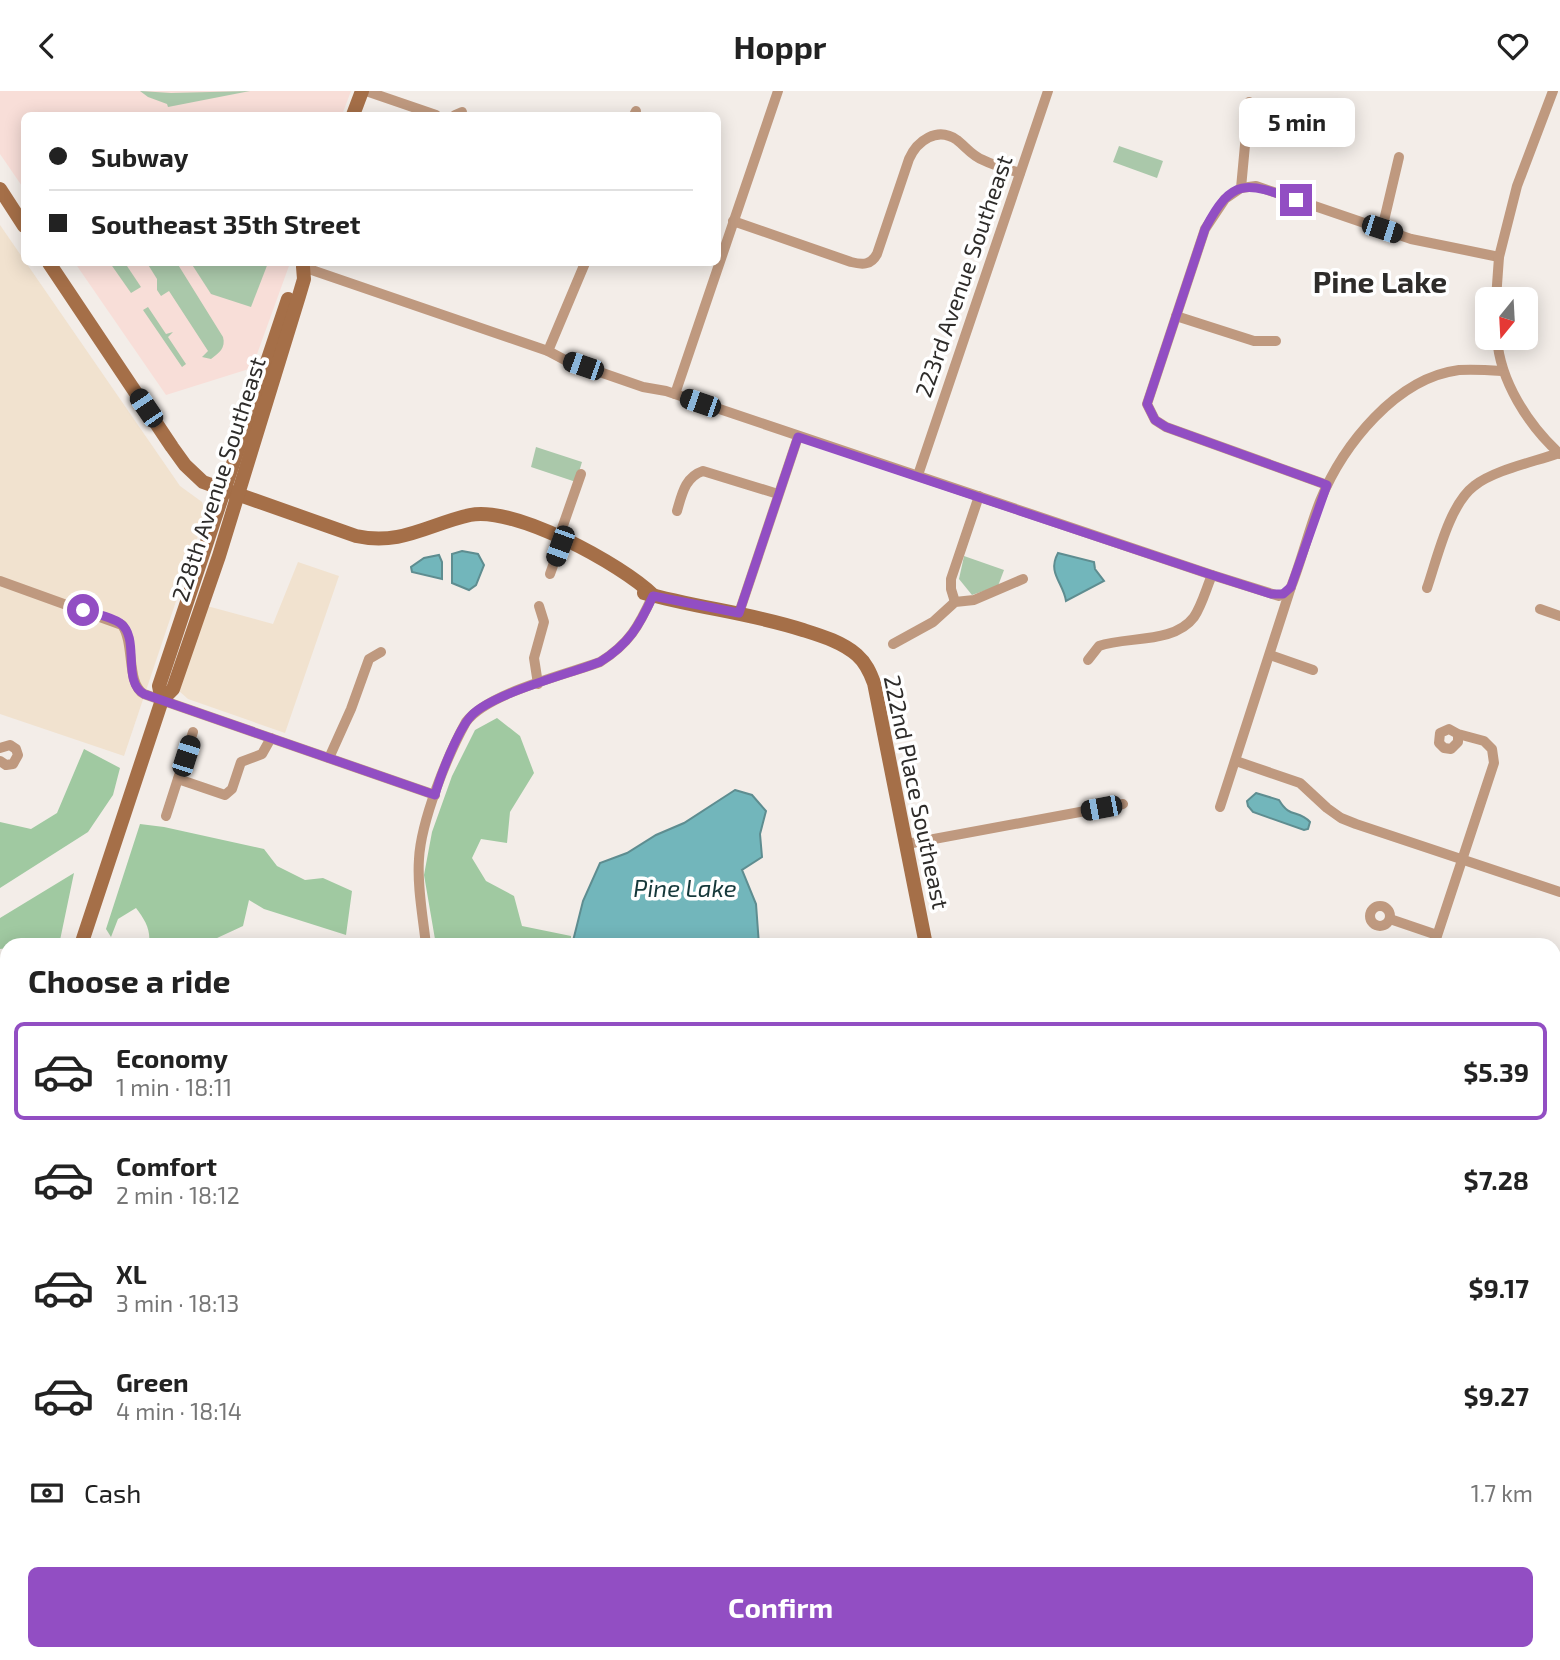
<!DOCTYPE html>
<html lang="en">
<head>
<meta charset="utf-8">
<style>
  :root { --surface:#fff; --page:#f2f2f2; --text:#222; --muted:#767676; --line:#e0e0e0; --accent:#924ec3 }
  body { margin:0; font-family:"Exo 2",sans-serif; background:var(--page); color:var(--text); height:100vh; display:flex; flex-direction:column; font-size:26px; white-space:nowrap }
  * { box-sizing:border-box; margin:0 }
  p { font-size:23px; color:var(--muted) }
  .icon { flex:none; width:38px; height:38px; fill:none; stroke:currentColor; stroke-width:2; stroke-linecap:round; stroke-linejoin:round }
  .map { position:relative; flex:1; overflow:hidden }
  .sheet { position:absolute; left:0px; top:847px; width:1561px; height:723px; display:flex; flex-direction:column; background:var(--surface); border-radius:21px 21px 0 0; box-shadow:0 4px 18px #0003 }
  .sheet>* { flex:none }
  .top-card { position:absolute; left:21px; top:21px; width:700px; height:154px; border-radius:10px; box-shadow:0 4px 18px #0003; display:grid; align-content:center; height:154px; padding:0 28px; background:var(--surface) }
  .needle { width:46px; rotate:198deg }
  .tools { position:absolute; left:1475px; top:196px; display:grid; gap:14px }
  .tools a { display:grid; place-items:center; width:63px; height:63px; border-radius:10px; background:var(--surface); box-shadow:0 4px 18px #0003; font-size:35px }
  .end { position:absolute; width:32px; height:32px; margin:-16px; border:9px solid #924ec3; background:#fff; box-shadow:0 0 0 4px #fff }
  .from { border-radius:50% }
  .bubble { position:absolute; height:49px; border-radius:10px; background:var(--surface); box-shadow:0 4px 18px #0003; font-size:23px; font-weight:700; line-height:49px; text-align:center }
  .car { position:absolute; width:21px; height:42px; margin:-21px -10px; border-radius:9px; box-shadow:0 0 5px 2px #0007; background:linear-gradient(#222 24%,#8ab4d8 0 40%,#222 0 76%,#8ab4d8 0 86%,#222 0) }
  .top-card b { display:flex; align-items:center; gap:24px; height:66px; font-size:26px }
  .top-card b+b { border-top:2px solid var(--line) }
  .top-card i { width:18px; height:18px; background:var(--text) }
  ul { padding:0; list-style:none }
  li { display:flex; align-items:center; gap:21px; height:98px; margin:0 14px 10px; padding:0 14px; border:4px solid transparent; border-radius:10px }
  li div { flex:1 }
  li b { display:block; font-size:26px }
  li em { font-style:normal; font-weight:700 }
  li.on { border-color:var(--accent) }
  li>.icon { width:63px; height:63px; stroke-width:1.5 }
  h2 { padding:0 28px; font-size:32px; line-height:84px }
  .pay { display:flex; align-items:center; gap:18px; height:77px; padding:0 28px; font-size:26px }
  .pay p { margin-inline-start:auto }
  .primary-button { display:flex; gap:14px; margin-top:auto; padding:14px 28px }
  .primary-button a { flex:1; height:80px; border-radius:10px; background:var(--accent); color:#fff; font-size:28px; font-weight:700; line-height:80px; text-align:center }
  header { display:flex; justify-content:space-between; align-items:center; height:91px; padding:0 28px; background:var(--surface); font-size:32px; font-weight:700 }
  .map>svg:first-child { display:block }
  .commercial { fill:#f1e2cf }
  .education { fill:#f8ded8 }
  .green { fill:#aac8aa }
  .forest { fill:#a0c9a1 }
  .water { fill:#72b6bb; stroke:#5e8d90; stroke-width:2 }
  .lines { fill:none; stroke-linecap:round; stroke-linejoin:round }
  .street { stroke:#bf997f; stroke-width:10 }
  .secondary { stroke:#a56f48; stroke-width:14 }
  .route { stroke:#924ec3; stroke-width:9 }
  .labels { text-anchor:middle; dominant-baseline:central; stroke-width:7; stroke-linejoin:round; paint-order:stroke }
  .street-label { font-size:23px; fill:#2e2c2a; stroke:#fff }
  .water-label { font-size:24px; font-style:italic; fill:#15383a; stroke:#fff }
  .district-label { font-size:30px; font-weight:bold; fill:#2e2c2a; stroke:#fff }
</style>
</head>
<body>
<header><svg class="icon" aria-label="back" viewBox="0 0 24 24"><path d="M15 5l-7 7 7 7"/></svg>Hoppr<svg class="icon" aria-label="heart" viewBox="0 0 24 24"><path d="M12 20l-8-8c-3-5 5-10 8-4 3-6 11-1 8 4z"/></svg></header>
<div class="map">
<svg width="1560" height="1569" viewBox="0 0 1560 1569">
  <rect width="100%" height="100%" fill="#f3ede8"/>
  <g class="commercial">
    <polygon points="0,134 180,395 202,411 204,417 205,424 124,665 0,623"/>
    <polygon points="298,471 339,485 285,642 188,608 179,600 207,515 273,533"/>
  </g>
  <g class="education">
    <polygon points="0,0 351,0 342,24 24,24 24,98 0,63"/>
    <polygon points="75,172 290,172 252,277 166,304"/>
  </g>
  <g class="green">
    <polygon points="140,0 171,2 250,0 168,16 167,13 148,6"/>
    <polygon points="1119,55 1163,70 1157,87 1113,71"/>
    <polygon points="110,172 125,172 141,196 131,202"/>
    <path d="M 147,172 L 177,172 L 223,246 C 226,257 219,262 211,268 L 202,266 L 208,260 L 169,200 L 161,205 L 157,199 L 157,188 Z"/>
    <polygon points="191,172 268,172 251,216 211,203"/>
    <polygon points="148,216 166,243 173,241 168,246 186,273 182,276 143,219"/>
    <polygon points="536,356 582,371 576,391 531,376"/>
    <polygon points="964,465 1004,479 998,495 972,504 959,488"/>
  </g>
  <g class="forest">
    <polygon points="497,627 520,645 534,682 510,721 507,752 481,748 472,767 486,790 514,805 522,835 571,845 571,854 436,854 424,784 432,741 452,685 475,639"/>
    <polygon points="84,658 120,677 113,704 88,741 0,797 0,731 31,738 57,722"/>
    <path d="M 140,733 L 164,736 L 264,758 L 277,775 L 305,789 L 323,787 L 352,800 L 346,844 L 264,818 L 249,809 L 243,835 L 202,854 L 149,854 C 151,838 145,829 136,817 L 118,828 L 111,846 L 106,838 Z"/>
    <polygon points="74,782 59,854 7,854 7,857 0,858 0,827"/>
    <polygon points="7,902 7,1012 0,1026 0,921"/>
    <polygon points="7,1181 7,1359 0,1357 0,1185"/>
  </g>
  <g class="water">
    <polygon points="462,460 478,463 484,474 476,494 469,499 452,492 452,463"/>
    <path d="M 1058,462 L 1094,471 L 1095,478 L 1104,490 L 1066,510 C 1063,491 1047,482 1058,462 Z"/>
    <polygon points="439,464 442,471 442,488 412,481 411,476 424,467"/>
    <polygon points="735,699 752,704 766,720 760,743 762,766 742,779 756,813 759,854 572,854 583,810 600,772 627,762 656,744 684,732"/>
    <path d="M 1256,702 L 1279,709 C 1290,728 1298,718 1310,731 L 1308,738 L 1304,739 L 1253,721 L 1248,715 L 1247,710 Z"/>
    <polygon points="1554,1213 1560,1216 1560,1374 1554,1376"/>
    <polygon points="156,1563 765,1563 755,1566 755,1569 153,1569"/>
    <polygon points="1094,1563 1093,1563 1259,1563 1253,1569 1106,1569"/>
  </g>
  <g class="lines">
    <g class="street">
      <polyline points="366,0 436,24"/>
      <polyline points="1249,11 1241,97 1225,108 1205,138 1147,313 1155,329 1166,336 1327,394"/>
      <polyline points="455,24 462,21"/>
      <polyline points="634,24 636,20"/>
      <polyline points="1241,97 1256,95 1411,148 1499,166"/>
      <path d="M 733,130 L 851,171 C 863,174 871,174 877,163 L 909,68 C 917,50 937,35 957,49 C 966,56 972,65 983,69 C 995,75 1008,78 1020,82"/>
      <polyline points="1382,138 1399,66"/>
      <path d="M 303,176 L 548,260 L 565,269 L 643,296 L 666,300 L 1212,484 L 1279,505 L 1288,501 L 1291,496 C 1302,468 1309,438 1320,410 C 1343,354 1396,287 1459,279 C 1474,278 1488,279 1502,280"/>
      <polyline points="1496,208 1499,166 1517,95 1553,0"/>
      <polyline points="1176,225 1254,250 1276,250"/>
      <path d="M 1497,247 C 1500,290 1528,334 1560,363"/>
      <polyline points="548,260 585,172"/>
      <polyline points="675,303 778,0"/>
      <polyline points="918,384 1048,0"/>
      <path d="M 677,420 C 682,403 685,386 703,380 L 778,403"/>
      <polyline points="559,446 581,383"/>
      <polyline points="550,483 560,455"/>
      <path d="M 0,490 L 122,534 C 135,552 126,593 144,603 L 435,704"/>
      <path d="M 1427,497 C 1437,468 1449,414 1474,395 C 1494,379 1534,371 1559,362"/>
      <polyline points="955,511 951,498 951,488 979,405"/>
      <polyline points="1540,518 1560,525"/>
      <polyline points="739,522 798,346"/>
      <polyline points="893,553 933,531 955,511 974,509 1023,488"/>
      <polyline points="1270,564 1313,579"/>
      <path d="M 1088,569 L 1099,555 C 1127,545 1174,553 1194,526 C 1202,514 1206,498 1212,484"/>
      <polyline points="538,593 534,567 544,531 539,515"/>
      <polyline points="0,657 10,654 16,658 18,664 13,673 6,674 0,670"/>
      <polyline points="329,667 351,618 369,568 381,561"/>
      <polyline points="1236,670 1300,692 1327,717 1341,727 1356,733 1560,801"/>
      <polyline points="178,688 225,704 232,698 241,671 262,663 271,647"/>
      <polyline points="1220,716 1291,496"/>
      <polyline points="166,725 193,641"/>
      <polyline points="907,753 1123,713"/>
      <circle cx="1380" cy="825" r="10"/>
      <polyline points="1390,828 1437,844"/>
      <path d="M 426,854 C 423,826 417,796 419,768 C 421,730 447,665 466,631 C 487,602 565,584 600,571 C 629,553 639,535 653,504"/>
      <polyline points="1434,854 1494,672 1492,658 1484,650 1458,643 1449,638 1440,642 1439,652 1444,657 1451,658 1458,651 1458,643"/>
      <polyline points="1554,921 1560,903"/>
      <polyline points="0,1169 5,1170 4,1186 7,1192"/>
      <polyline points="0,1365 7,1367"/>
      <polyline points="0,1524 7,1525"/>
      <polyline points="1448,1563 1467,1569"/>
      <polyline points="19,1569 23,1563"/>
    </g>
    <g class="secondary">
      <polyline points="353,24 362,0"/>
      <polyline points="0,98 24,135"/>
      <path d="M 49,172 L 172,356 L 185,374 L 203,391 L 356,445 C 401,455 429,433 470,424 C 515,415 621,473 653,504"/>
      <path d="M 644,502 C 697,517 751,522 803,539 C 822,545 842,551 857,564 C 866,572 870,581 874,592 L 926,854"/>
      <polyline points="162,609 159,595 288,208"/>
      <polyline points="81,854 162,609 173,598 219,465 299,205 304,188 303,176"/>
      <polyline points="1554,1019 1560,1018"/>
      <polyline points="0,1064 7,1044"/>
      <polyline points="0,1107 7,1087"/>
    </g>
  </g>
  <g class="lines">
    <path class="route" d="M 83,519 C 95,523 110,525 120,532 C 141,547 121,590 144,603 L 435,704 C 440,685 458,639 471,625 C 491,603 569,583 600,571 C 629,553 639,535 653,505 L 739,522 L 798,346 L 1212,484 L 1271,503 L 1283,503 L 1291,496 L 1327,394 L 1166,336 L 1155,329 L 1147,313 L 1205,138 C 1232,86 1246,91 1296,109"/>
  </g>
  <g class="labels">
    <g class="street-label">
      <text transform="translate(963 185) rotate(-71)">223rd Avenue Southeast</text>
      <text transform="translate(218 388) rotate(-72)">228th Avenue Southeast</text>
      <text transform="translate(917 701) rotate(78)">222nd Place Southeast</text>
    </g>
    <g class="water-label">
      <text x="685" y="796">Pine Lake</text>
    </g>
    <g class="district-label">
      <text x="1380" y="190">Pine Lake</text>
    </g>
  </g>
</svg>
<div class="tools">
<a><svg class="needle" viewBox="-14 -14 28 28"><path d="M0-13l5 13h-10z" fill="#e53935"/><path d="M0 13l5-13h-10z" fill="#767676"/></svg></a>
</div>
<i class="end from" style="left:83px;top:519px"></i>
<i class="end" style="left:1296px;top:109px"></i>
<div class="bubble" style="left:1239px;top:7px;width:116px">5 min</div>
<i class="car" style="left:1382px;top:138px;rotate:108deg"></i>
<i class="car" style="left:583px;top:275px;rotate:289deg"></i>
<i class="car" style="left:700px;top:312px;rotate:289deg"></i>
<i class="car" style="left:146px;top:317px;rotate:326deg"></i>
<i class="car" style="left:560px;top:455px;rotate:200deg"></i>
<i class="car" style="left:186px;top:665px;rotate:18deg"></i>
<i class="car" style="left:1101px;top:717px;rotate:259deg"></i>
<div class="top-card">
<b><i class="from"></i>Subway</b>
<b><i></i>Southeast 35th Street</b>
</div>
<section class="sheet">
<h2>Choose a ride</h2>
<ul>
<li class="on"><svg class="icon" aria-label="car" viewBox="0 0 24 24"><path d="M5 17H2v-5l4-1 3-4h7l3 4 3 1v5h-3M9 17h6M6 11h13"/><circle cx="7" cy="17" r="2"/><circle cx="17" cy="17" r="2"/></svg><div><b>Economy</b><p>1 min · 18:11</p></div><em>$5.39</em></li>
<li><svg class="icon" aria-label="car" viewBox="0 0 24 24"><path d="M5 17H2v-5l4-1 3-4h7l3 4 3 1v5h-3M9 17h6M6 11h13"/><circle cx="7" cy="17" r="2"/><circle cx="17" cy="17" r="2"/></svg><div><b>Comfort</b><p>2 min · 18:12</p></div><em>$7.28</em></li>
<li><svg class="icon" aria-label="car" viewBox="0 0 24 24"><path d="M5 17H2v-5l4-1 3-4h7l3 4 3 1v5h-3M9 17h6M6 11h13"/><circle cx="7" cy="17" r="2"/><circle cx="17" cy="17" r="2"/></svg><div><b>XL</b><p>3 min · 18:13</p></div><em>$9.17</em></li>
<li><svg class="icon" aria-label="car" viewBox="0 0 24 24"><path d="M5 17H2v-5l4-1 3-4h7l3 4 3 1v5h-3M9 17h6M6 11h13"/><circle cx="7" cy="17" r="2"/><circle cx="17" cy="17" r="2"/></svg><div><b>Green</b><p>4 min · 18:14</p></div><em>$9.27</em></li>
</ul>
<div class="pay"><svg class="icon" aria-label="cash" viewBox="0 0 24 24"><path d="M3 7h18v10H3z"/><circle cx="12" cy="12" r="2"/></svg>Cash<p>1.7 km</p></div>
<div class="primary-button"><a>Confirm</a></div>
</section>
</div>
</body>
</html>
